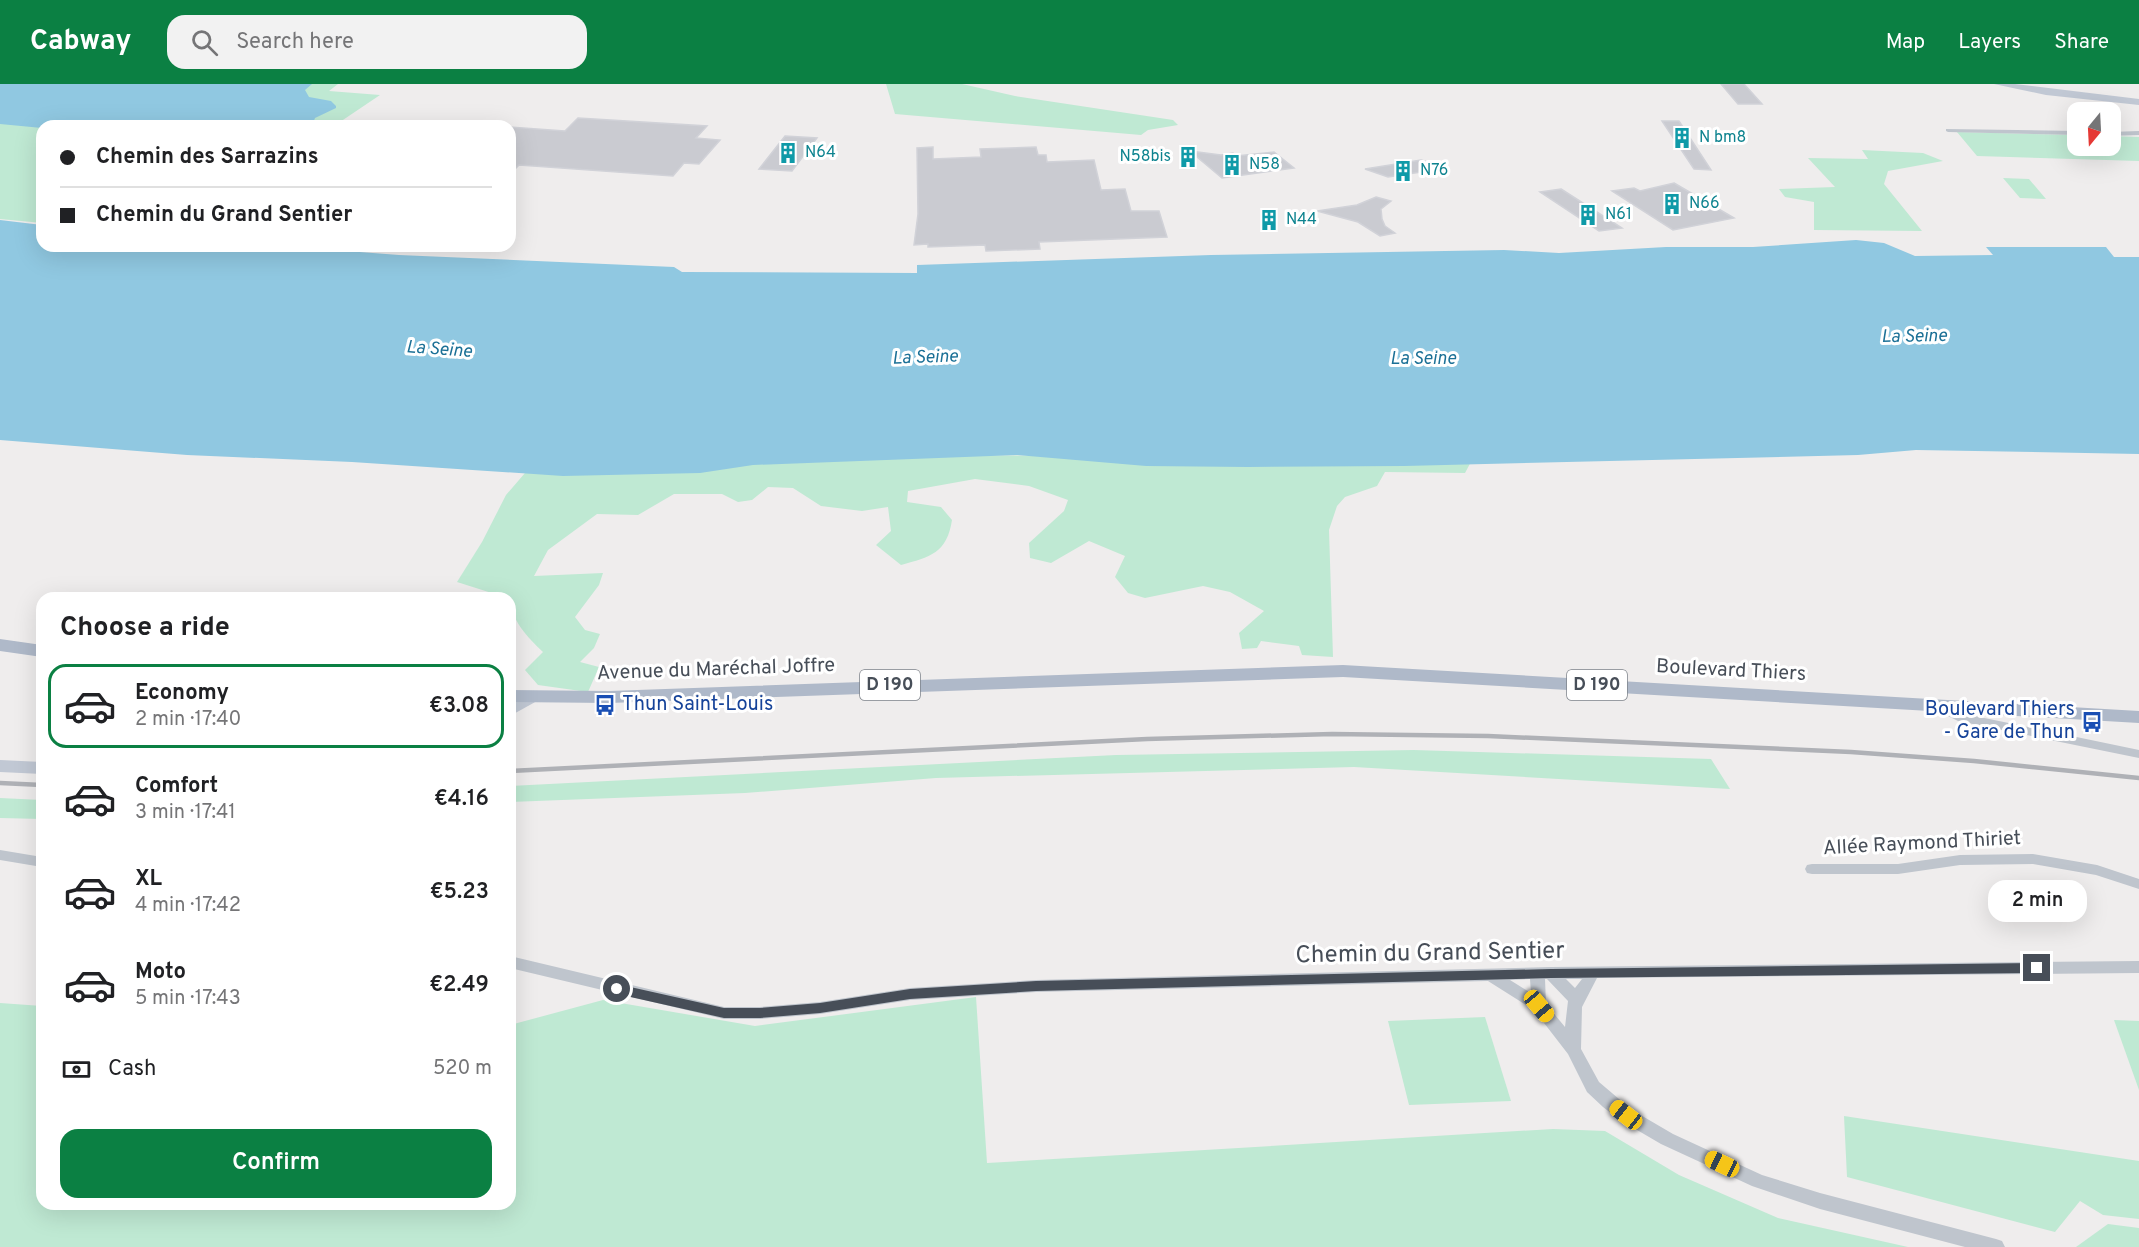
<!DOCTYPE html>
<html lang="en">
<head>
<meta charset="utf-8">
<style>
  :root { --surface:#fff; --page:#f2f2f2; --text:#202124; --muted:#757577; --line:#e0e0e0; --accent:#0b8043 }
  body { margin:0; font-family:Overpass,sans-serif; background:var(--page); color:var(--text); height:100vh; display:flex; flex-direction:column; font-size:22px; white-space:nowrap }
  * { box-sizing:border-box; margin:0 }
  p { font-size:20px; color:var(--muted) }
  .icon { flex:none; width:33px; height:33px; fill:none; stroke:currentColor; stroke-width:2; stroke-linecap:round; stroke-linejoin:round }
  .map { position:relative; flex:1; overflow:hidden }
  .sheet { position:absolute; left:36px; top:508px; width:480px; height:618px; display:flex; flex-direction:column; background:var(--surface); border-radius:18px; box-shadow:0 6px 24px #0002 }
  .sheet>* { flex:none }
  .top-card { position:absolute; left:36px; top:36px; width:480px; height:132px; border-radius:18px; box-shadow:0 6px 24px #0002; display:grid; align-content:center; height:132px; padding:0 24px; background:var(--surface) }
  .needle { width:39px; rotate:198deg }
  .buttons { position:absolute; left:2067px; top:18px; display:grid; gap:12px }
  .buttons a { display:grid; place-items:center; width:54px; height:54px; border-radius:12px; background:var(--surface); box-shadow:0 6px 24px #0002; font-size:30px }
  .end { position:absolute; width:27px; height:27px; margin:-14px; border:8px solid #474e58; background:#fff; box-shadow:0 0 0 3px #fff }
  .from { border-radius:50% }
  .bubble { position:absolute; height:42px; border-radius:18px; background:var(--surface); box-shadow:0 6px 24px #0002; font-size:20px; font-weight:600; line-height:42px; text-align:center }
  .car { position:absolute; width:18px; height:36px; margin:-18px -9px; border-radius:8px; box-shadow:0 0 4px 2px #0007; background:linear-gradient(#f5c518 24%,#345 0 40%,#f5c518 0 76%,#345 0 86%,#f5c518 0) }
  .top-card b { display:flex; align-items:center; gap:21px; height:57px; font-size:22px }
  .top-card b+b { border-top:2px solid var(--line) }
  .top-card i { width:15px; height:15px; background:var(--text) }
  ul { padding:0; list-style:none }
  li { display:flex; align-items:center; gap:18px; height:84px; margin:0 12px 9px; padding:0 12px; border:3px solid transparent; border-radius:18px }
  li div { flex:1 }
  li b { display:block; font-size:22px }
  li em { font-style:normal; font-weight:600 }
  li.active { border-color:var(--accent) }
  li>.icon { width:54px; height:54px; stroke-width:1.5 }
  h2 { padding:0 24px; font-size:27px; line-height:72px }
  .pay { display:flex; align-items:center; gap:15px; height:66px; padding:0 24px; font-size:22px }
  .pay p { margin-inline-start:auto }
  .primary-button { display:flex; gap:12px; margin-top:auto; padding:12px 24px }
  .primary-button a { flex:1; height:69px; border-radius:18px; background:var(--accent); color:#fff; font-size:24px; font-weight:600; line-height:69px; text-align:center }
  header { display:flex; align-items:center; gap:36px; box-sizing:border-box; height:84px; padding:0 30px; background:var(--accent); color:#fff }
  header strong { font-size:28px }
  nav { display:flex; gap:33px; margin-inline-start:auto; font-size:21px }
  .search { width:420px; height:54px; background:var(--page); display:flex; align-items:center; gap:15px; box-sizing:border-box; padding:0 21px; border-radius:18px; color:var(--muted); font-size:22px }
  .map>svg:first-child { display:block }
  .green { fill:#bfe9d3 }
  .water { fill:#90c8e1 }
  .building { fill:#cacbd1; stroke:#d1d2d8; stroke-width:1.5 }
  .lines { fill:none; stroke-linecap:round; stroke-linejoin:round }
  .street { fill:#bfc5cd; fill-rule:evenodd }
  .secondary { fill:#c1c8d4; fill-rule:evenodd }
  .primary { fill:#afb9c9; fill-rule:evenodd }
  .rail { stroke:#afb1b6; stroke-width:4.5 }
  .route { fill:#474e58 }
  .labels { text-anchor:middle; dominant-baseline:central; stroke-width:6; stroke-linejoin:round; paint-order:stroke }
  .far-culture-label { font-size:16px; fill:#0d838f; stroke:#fff; text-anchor:start }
  .far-water-label { font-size:18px; font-style:italic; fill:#1b7096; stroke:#fff }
  .shield { fill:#fff; stroke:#7e838a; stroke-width:1.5 }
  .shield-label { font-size:18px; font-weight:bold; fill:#474e58 }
  .street-label { font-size:20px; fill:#474e58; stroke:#fff }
  .transit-label { font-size:20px; fill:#164399; stroke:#fff; text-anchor:start }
  .near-street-label { font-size:24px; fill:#474e58; stroke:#fff }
</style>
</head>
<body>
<header>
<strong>Cabway</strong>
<div class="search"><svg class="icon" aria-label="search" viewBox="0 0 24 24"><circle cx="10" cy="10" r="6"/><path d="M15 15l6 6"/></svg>Search here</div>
<nav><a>Map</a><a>Layers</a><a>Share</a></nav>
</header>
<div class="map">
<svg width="2139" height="1163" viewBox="0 0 2139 1163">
  <rect width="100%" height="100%" fill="#efeded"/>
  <g class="green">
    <polygon points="0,0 338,0 329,7 380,11 334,42 42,42 42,139 0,135"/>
    <polygon points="886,0 962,0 1015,12 1173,36 1178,41 1148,46 1141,51 895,30"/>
    <polygon points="1957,48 2077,51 2078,62 2110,62 2111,52 2139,53 2139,77 1977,72"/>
    <polygon points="1862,66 1923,69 1943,77 1888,87 1884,100 1922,147 1814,146 1814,118 1785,113 1779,105 1835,103 1808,74 1868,75"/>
    <polygon points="2003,94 2029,95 2046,115 2020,114"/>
    <path d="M 909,371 L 1473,374 L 1465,389 L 1385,388 L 1377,402 L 1345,413 L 1337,422 L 1329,446 L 1333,573 L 1302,571 L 1299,562 L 1261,557 L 1257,564 L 1242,565 L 1239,549 L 1264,527 L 1230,508 L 1203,502 L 1145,514 L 1128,509 L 1115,493 L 1125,472 L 1089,457 L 1051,479 L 1030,474 L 1029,459 L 1064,427 L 1068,416 L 1029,402 L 975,395 L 908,407 L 907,418 L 941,423 L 952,436 C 947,469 930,473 901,481 L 876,461 L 891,447 L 888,423 L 862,427 L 821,422 L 793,404 L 768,403 L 752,416 L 738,418 L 722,410 L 674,410 L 638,431 L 597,430 L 548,466 L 534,492 L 603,489 L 599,501 L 575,533 L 585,546 L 600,550 L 594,564 L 580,578 L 599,583 L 588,608 L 538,601 L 525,586 L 543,568 C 528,554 510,535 510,514 L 501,514 L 498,511 L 457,498 L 482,458 L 506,411 L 531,382 Z"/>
    <polygon points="1414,666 1711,675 1730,705 1354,683 936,694 745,709 510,718 510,702 1116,671"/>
    <polygon points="0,714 42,716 42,735 0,734"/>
    <polygon points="976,913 987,1079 1553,1045 1605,1047 1679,1091 1778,1134 1908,1163 0,1163 0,919 42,922 42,1120 510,1120 510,941 603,916 755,942"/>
    <polygon points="1485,933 1511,1017 1409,1021 1388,937"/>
    <polygon points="2114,936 2139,937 2139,1006"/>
    <polygon points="1844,1032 2139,1077 2139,1135 2103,1131 2080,1117 2055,1148 1847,1093"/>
    <polygon points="2108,1140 2139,1144 2139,1163 2076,1163"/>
  </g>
  <g class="water">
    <polygon points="0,0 312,0 305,6 309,13 331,17 336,22 336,24 315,34 312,42 42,42 42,44 0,40"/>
    <polygon points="0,136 42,141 42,162 281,162 399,171 674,183 682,188 917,189 917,181 1211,171 1504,166 1559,169 1666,163 1753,163 1856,156 1884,159 1915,172 1993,171 1986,163 2106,163 2114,173 2139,173 2139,370 1916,366 1858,371 1404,382 1248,383 1146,382 1017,371 753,381 700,389 563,392 352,378 187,371 0,356"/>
  </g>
  <g class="building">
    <polygon points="1721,0 1744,0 1762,20 1738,20"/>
    <polygon points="578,34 707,42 696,54 720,56 699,80 684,79 673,92 519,81 510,90 510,43 565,47"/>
    <polygon points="1662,37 1679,37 1711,86 1694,85"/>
    <polygon points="785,52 817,54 792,87 759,85"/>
    <polygon points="933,63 933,75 981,73 980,65 1036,63 1038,71 1046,71 1047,78 1094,76 1101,106 1125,105 1131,127 1159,127 1167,153 1039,158 1040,165 986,167 985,161 928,163 928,160 914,161 918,130 917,64"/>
    <polygon points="1190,67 1221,71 1233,69 1236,72 1274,68 1294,84 1222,94"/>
    <polygon points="1421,76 1448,84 1388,93 1365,85"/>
    <polygon points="1674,99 1734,134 1673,146 1612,107 1634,104 1640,107"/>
    <polygon points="1561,105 1622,144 1599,147 1540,108"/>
    <polygon points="1376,113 1391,117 1381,125 1382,135 1385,142 1395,149 1380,152 1358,138 1317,127 1357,121"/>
  </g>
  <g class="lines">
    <g class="street">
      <polygon points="1946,45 2078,47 2078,51 1948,48 1946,47"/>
      <polygon points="2139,47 2139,51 2110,52 2110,48"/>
      <polygon points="1946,618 1965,630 2139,666 2139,674 1958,637 1946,631 1940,622"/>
      <polygon points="0,766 42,773 42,783 0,776"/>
      <polygon points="2033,770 2097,781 2139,795 2139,805 2096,791 2033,780 1960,781 1898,790 1812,790 1807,789 1805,785 1807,781 1812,780 1898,780 1960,771"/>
      <path d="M 510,872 L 724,923 L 760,923 L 820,918 L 910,904 L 1036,896 L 1551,883 L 2139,877 L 2139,889 L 1597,894 L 1582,923 L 1581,965 L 1599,998 L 1632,1026 L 1673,1050 L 1762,1091 L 1820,1109 L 1996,1155 L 2002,1157 L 2005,1163 L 1965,1163 L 1820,1125 L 1752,1102 L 1661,1060 L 1620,1036 L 1603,1023 L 1587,1008 L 1568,970 L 1534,926 L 1488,897 L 1036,908 L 910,916 L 820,930 L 760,935 L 724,935 L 510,884 ZM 1530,895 L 1531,909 L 1510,896 ZM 1545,895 L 1547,895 L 1568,917 L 1565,943 L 1546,920 ZM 1566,895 L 1582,895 L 1575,904 Z"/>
    </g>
    <g class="secondary">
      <polygon points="1994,0 2015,0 2139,15 2139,21 2046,11"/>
      <polygon points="531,607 537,609 539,613 537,617 510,632 510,618"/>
      <polygon points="0,676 42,678 42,690 0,688"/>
    </g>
    <g class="primary">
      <polygon points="0,555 42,561 42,573 0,567"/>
      <polygon points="1343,581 2139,627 2139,639 1343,593 609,619 510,618 510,606 609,607"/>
    </g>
    <g class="rail">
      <polyline points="510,687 1147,655 1332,650 1488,652 1851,668 1974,677 2139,694"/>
      <polyline points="0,699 42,701"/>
    </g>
  </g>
  <polygon class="route" points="2037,879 2043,884 2037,889 1551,894 1036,907 910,915 820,929 760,934 724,934 617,910 611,905 617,900 724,924 760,924 820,919 910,905 1036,897 1551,885"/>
  <defs>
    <symbol id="building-bare" viewBox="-9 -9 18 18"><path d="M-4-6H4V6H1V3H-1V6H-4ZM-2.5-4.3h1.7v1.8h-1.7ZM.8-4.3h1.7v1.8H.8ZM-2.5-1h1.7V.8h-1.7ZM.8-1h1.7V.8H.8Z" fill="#0f9aa8" stroke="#fff" stroke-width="2.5" paint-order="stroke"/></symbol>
    <symbol id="bus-bare" viewBox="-9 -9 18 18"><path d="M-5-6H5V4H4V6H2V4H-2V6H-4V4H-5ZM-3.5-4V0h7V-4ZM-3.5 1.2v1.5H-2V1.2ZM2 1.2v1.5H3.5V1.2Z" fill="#1a4fb4" stroke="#fff" stroke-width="2.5" paint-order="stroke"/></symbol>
  </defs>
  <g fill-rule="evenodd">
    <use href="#building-bare" x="1667" y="39" width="30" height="30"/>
    <use href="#building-bare" x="773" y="54" width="30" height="30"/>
    <use href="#building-bare" x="1173" y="58" width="30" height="30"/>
    <use href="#building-bare" x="1217" y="66" width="30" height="30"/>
    <use href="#building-bare" x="1388" y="72" width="30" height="30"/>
    <use href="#building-bare" x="1657" y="105" width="30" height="30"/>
    <use href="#building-bare" x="1573" y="116" width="30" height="30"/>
    <use href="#building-bare" x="1254" y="121" width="30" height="30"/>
    <use href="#bus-bare" x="590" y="606" width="30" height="30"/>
    <use href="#bus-bare" x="2077" y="623" width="30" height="30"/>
  </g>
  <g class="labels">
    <g class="far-culture-label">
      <text x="1699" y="54">N bm8</text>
      <text x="805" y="69">N64</text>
      <text x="1171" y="73" text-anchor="end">N58bis</text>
      <text x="1249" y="81">N58</text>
      <text x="1420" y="87">N76</text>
      <text x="1689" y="120">N66</text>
      <text x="1605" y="131">N61</text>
      <text x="1286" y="136">N44</text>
    </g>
    <g class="far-water-label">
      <text transform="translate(1914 253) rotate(-1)">La Seine</text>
      <text transform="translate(439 266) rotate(4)">La Seine</text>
      <text transform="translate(925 274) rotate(-2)">La Seine</text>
      <text x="1423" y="275">La Seine</text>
    </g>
    <g class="shield">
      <rect x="860" y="586" width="60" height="30" rx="4.5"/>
      <rect x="1567" y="586" width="60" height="30" rx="4.5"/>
    </g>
    <g class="shield-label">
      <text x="890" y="601">D 190</text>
      <text x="1597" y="601">D 190</text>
    </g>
    <g class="street-label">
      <text transform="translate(716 586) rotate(-2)">Avenue du Maréchal Joffre</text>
      <text transform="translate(1731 587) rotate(3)">Boulevard Thiers</text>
      <text transform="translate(1922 760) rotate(-3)">Allée Raymond Thiriet</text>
    </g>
    <g class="transit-label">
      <text x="622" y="621">Thun Saint-Louis</text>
      <text x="2075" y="626" text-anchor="end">Boulevard Thiers<tspan x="2075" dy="23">- Gare de Thun</tspan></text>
    </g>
    <g class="near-street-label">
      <text transform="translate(1430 870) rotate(-1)">Chemin du Grand Sentier</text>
    </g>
  </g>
</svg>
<div class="buttons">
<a><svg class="needle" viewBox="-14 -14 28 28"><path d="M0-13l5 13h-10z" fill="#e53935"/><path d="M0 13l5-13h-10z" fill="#757577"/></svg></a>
</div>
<i class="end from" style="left:617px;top:905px"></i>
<i class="end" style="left:2037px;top:884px"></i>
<div class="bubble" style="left:1988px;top:796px;width:99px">2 min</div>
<i class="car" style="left:1539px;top:922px;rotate:140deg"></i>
<i class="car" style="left:1626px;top:1031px;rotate:308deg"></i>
<i class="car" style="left:1722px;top:1080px;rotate:295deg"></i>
<div class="top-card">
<b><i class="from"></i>Chemin des Sarrazins</b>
<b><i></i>Chemin du Grand Sentier</b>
</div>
<section class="sheet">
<h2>Choose a ride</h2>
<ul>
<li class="active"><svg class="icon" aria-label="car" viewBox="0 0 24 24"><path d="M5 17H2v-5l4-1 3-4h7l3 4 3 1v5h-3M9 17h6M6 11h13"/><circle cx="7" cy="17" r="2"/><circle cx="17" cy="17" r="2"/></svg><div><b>Economy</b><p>2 min · 17:40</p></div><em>€3.08</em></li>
<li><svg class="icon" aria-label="car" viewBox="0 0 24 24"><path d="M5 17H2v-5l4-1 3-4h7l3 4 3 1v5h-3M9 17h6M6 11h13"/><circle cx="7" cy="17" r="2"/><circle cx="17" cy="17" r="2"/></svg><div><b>Comfort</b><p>3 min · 17:41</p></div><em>€4.16</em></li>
<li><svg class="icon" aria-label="car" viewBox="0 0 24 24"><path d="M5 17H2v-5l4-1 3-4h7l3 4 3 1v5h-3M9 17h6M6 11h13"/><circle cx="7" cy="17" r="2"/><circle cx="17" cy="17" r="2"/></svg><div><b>XL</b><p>4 min · 17:42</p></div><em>€5.23</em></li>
<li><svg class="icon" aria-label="car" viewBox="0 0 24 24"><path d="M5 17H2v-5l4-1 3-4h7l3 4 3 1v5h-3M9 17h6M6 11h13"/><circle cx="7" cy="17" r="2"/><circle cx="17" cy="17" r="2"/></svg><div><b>Moto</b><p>5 min · 17:43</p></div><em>€2.49</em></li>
</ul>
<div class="pay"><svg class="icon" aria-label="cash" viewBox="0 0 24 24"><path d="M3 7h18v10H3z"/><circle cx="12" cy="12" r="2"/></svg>Cash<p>520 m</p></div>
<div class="primary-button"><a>Confirm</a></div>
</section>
</div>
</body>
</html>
